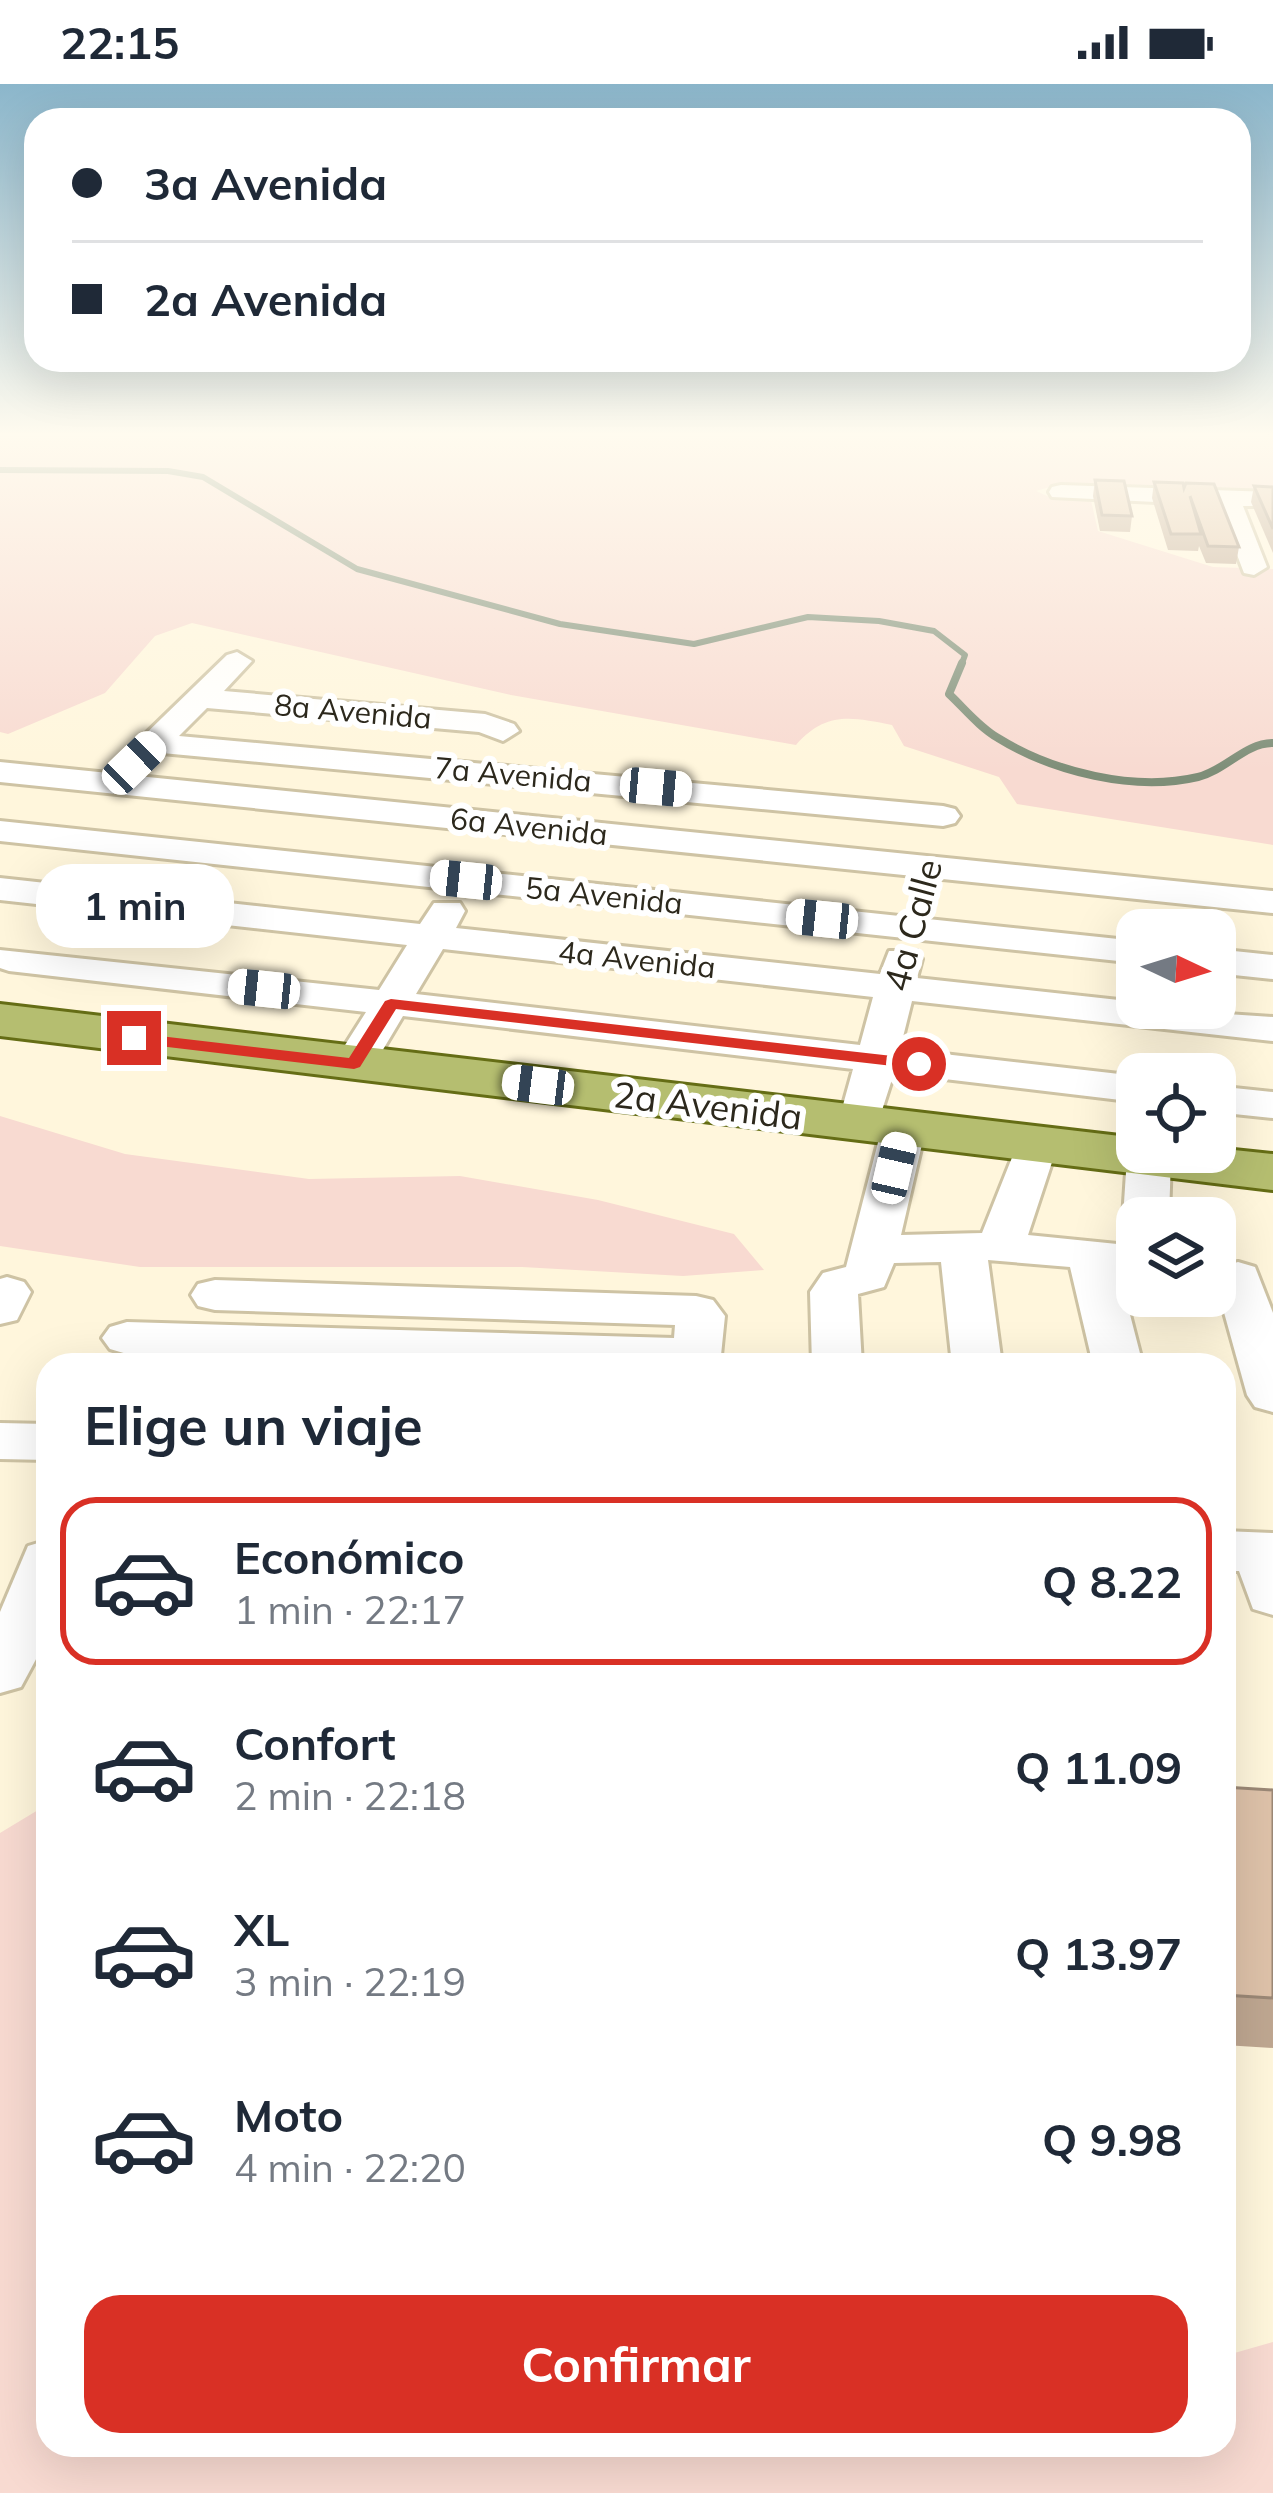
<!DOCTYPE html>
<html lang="es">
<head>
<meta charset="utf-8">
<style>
  :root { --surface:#fff; --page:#f6f6f7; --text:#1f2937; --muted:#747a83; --line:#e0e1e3; --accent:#d93025 }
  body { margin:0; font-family:Mulish,sans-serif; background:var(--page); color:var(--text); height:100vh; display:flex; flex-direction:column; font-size:45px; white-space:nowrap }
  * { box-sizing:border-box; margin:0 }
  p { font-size:39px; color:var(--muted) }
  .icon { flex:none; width:66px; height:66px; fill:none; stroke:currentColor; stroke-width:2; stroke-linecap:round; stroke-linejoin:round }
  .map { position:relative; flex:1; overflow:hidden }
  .details { position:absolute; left:36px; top:1269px; width:1200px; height:1104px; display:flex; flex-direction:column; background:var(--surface); border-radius:36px; box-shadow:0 12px 48px #0002 }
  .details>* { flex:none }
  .guide { position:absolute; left:24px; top:24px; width:1227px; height:264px; border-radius:36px; box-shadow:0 12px 48px #0002; display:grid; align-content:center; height:264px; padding:0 48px; background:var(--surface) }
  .needle { width:78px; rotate:94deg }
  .tools { position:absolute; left:1116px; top:825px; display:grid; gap:24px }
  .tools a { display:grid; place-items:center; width:120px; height:120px; border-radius:24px; background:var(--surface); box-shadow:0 12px 48px #0002; font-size:60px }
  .end { position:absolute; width:54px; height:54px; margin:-27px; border:15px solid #d93025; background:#fff; box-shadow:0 0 0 6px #fff }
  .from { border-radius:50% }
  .bubble { position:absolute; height:84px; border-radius:36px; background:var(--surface); box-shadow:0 12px 48px #0002; font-size:39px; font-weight:700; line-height:84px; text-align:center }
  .car { position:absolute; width:36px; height:72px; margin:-36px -18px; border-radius:15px; box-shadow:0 0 9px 3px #0007; background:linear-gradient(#fff 24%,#345 0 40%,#fff 0 76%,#345 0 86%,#fff 0) }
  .guide b { display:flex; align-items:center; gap:42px; height:114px; font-size:45px }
  .guide b+b { border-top:3px solid var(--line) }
  .guide i { width:30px; height:30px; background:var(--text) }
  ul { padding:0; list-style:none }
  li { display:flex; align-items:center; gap:36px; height:168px; margin:0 24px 18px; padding:0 24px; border:6px solid transparent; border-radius:36px }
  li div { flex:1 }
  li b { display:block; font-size:45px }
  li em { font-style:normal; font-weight:700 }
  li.active { border-color:var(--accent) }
  li>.icon { width:108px; height:108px; stroke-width:1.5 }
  h2 { padding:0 48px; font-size:54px; line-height:144px }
  .action { display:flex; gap:24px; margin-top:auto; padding:24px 48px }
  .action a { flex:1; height:138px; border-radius:36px; background:var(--accent); color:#fff; font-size:48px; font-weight:700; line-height:138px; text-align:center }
  .status { display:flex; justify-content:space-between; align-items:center; height:84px; padding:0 60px; background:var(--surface); direction:ltr }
  .status svg { height:33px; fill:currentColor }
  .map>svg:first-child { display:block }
  .green { fill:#f8dad1 }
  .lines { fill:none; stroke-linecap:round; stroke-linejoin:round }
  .stream-far1 { stroke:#7e8e78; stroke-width:6 }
  .stream { stroke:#7e8e78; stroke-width:8 }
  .minor-casing { stroke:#cec3a4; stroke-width:6 }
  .major-casing { stroke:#656d15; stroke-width:6 }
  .path { stroke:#b3ac97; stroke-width:3; stroke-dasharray:3 3; stroke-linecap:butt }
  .minor { fill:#fff; fill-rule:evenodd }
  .major { fill:#b5be70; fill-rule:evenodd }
  .wall { fill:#bfa791 }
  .building { fill:#dec2a9; stroke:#9b8876; stroke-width:3 }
  .route { fill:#d93025 }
  .labels { text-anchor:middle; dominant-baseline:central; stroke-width:12; stroke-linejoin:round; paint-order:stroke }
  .far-street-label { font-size:30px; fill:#2c281c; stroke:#fff }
  .street-label { font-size:36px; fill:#2c281c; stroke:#fff }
</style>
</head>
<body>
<div class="status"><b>22:15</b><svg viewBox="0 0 49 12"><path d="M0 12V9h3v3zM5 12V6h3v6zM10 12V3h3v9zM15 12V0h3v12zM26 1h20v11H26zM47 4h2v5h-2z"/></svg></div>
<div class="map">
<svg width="1273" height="2409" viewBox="0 0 1273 2409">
  <rect width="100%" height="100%" fill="#fff6dc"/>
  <g class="green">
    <path d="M 0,349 L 1273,349 L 1273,412 L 1057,401 L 1036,407 L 1056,416 L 1090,412 L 1098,447 L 1213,483 L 1273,485 L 1273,761 L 1017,720 L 999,693 L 904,662 L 892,641 C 851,633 826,627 796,661 L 511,611 L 192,539 L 155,552 L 105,609 L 8,650 L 0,648 Z"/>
    <polygon points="0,1032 125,1070 309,1095 460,1092 598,1116 734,1150 764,1186 683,1192 522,1183 140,1183 0,1162"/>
    <polygon points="48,1720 48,2361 885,2361 951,2367 968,2361 1224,2361 1224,2272 1273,2258 1273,2409 0,2409 0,1749"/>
  </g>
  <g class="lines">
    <polyline class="stream-far1" points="0,386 168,387 203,393 357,485 560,540 694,560 808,533 879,537 934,547 965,571 961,582"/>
    <path class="stream" d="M 962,579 L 949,610 C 965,625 979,643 998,654 C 1053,688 1134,708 1198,693 C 1226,686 1245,659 1273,659"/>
    <defs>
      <g id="minor">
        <polygon points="1061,401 1273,408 1273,422 1243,422 1267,483 1254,491 1244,489 1218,421 1052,413 1049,408 1052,403"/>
        <polygon points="237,568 252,577 224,607 485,630 514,640 519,647 503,657 479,648 207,624 179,652 943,722 955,725 960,732 955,739 943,742 162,669 153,678 131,678 126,671 131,664 227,571"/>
        <polygon points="0,678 1273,807 1273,829 0,698"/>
        <polygon points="0,737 1137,857 1137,879 0,757"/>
        <path d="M 0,794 L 420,840 L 434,819 L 460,819 L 465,827 L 456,844 L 880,890 L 889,867 L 917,867 L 922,875 L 917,894 L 1137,918 L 1137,924 L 1273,933 L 1273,957 L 912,917 L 900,965 L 1137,992 L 1137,1018 L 894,989 L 875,1048 L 860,1052 L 845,1048 L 838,1039 L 853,985 L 403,932 L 369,989 L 354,992 L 339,989 L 333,980 L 366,928 L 9,887 L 0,884 L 0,866 L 379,906 L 407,861 L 0,816 ZM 443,865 L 873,913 L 860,961 L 416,910 Z"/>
        <polygon points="1215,865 1273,871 1273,895 1215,889"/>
        <polygon points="1215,1002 1273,1008 1273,1034 1215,1028"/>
        <polygon points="904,1030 919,1034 926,1043 901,1151 982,1149 1021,1051 1036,1047 1051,1051 1058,1060 1028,1151 1137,1162 1137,1190 1119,1188 1143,1281 1093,1281 1070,1183 988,1176 1002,1281 952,1281 941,1178 894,1179 884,1203 858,1210 862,1281 812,1281 810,1208 823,1189 846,1183 882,1043 889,1034"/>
        <polygon points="1137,1063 1137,1068 1168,1068 1171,1073 1169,1134 1137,1134 1137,1146 1123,1134 1127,1073"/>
        <polygon points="1238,1178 1255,1183 1273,1229 1273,1328 1255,1323 1247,1311 1215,1196 1221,1183"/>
        <polygon points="7,1193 24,1198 31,1208 17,1236 0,1240 0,1195"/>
        <polygon points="215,1196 696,1212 713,1216 725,1232 720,1281 498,1281 127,1270 110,1265 102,1254 110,1243 127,1238 674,1254 675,1241 215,1226 198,1222 191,1211 198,1200"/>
        <polygon points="0,1339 48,1340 48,1376 0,1375"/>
        <polygon points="1224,1447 1273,1449 1273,1531 1253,1525 1239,1487 1224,1487"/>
        <polygon points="48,1456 48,1553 21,1603 0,1609 0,1528 28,1462"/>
      </g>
      <polygon id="major" points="0,920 1137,1054 1137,1068 1215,1068 1215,1064 1273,1070 1273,1106 0,952"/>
    </defs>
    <use href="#minor" class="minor-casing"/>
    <use href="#major" class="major-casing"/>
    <polyline class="path" points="1268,349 1273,351"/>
    <use href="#minor" class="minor"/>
    <use href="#major" class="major"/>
  </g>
  <g class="wall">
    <polygon points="1095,396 1132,432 1130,448 1100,447 1093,412"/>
    <polygon points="1154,398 1239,463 1236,480 1206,479 1199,462 1198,467 1168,466 1152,414"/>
    <polygon points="1254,402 1273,403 1273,469 1251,418"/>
    <polygon points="1224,1703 1273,1706 1273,1964 1224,1961"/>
  </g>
  <g class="building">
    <polygon points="1095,396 1124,397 1132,432 1102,431"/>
    <polygon points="1154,398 1183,399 1184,404 1186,399 1214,400 1239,463 1208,462 1190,412 1201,450 1171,450"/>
    <polygon points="1254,402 1273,403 1273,445"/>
    <polygon points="1224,1703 1273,1706 1273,1914 1224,1911"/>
  </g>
  <linearGradient id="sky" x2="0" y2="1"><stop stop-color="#8bb6cb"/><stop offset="0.51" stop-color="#fffbef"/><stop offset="1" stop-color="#fffbef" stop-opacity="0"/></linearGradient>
  <rect width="1273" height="687" fill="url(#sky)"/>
  <polygon class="route" points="391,915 919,975 928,980 919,985 396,925 360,983 354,985 134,959 126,954 134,949 349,974 385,917"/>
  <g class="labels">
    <g class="far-street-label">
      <text transform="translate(353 627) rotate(5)">8a Avenida</text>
      <text transform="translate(513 690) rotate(5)">7a Avenida</text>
      <text transform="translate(529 742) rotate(6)">6a Avenida</text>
      <text transform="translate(604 811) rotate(6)">5a Avenida</text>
      <text transform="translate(637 875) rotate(6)">4a Avenida</text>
    </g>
    <g class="street-label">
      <text transform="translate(912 841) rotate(-75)">4a Calle</text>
      <text transform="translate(708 1021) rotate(7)">2a Avenida</text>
    </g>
  </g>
</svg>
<div class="tools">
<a><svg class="needle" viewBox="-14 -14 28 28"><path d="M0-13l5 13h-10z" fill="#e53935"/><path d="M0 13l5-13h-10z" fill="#747a83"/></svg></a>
<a><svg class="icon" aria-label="locate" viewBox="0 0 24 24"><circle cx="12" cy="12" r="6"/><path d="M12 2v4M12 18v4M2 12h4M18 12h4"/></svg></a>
<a><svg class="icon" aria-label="layers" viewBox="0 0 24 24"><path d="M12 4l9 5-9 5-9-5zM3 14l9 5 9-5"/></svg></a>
</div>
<i class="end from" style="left:919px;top:980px"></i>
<i class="end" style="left:134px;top:954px"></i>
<div class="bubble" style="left:36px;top:780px;width:198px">1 min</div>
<i class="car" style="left:134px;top:679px;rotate:46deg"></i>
<i class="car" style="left:656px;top:703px;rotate:95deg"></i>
<i class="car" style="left:466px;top:796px;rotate:276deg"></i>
<i class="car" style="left:822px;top:835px;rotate:276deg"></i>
<i class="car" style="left:264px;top:905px;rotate:276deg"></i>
<i class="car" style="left:538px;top:1001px;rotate:277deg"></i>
<i class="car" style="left:894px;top:1084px;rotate:13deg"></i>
<div class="guide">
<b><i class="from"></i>3a Avenida</b>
<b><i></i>2a Avenida</b>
</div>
<section class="details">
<h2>Elige un viaje</h2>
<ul>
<li class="active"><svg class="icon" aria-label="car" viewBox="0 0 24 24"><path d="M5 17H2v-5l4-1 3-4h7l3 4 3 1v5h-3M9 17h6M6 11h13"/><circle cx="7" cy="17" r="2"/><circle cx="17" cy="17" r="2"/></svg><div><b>Económico</b><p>1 min · 22:17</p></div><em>Q 8.22</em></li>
<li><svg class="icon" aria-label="car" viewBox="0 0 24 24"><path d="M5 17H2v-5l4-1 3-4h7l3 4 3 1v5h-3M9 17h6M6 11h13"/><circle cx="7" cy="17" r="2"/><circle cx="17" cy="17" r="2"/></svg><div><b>Confort</b><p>2 min · 22:18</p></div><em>Q 11.09</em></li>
<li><svg class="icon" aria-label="car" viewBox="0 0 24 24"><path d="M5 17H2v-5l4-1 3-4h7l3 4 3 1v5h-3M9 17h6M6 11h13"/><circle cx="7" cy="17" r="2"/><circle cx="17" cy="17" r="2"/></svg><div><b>XL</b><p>3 min · 22:19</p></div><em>Q 13.97</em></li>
<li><svg class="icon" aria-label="car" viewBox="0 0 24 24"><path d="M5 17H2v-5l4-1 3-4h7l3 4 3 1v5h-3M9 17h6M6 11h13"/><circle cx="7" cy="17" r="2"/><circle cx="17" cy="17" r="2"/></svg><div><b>Moto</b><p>4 min · 22:20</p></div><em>Q 9.98</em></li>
</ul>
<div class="action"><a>Confirmar</a></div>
</section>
</div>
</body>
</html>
